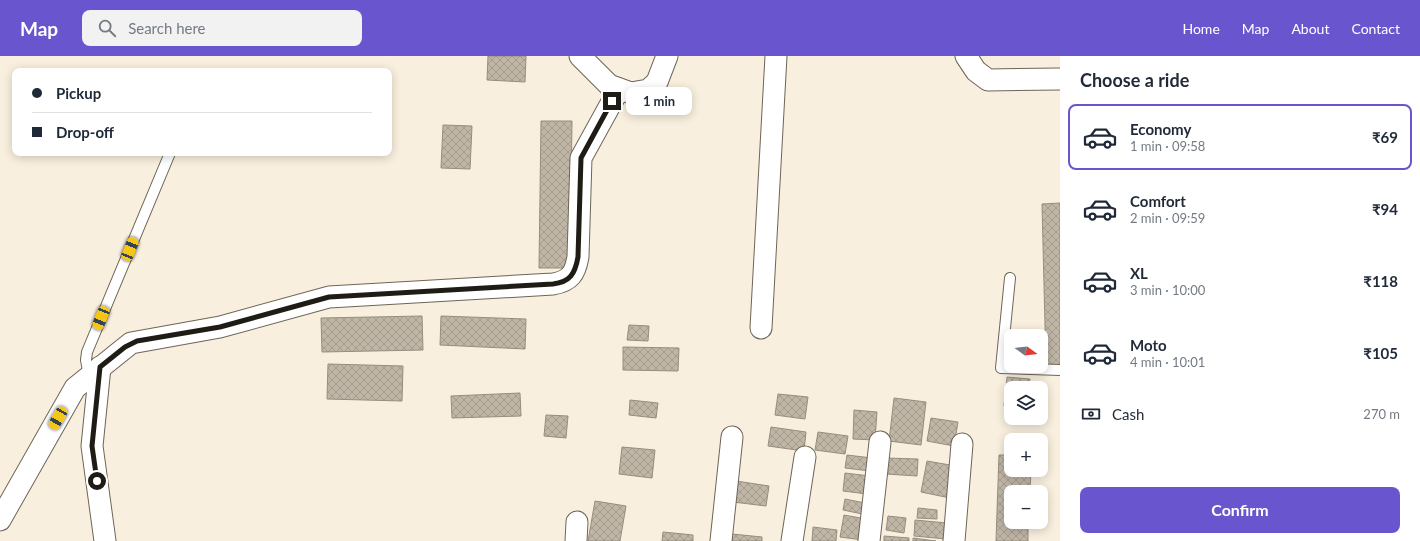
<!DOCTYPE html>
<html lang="en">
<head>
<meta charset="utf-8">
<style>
  :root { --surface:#fff; --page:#f2f2f3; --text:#1f2937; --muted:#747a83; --line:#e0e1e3; --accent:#6956cf }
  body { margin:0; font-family:Lato,sans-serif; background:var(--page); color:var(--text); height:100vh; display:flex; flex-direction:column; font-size:15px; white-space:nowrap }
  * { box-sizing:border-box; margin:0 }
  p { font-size:13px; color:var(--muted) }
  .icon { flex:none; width:22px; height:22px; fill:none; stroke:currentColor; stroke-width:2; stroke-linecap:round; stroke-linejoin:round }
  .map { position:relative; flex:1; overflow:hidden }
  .side { display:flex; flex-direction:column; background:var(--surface); width:360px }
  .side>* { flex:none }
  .hud { position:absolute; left:12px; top:12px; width:380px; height:88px; border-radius:8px; box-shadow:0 2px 10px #0003; display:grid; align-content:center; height:88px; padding:0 20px; background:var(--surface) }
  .needle { width:26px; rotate:105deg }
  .tools { position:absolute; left:1004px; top:273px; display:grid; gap:8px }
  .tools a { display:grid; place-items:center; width:44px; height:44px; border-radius:8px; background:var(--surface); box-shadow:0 2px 10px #0003; font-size:20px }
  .end { position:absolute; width:18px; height:18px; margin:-9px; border:5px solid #1f1c16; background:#fff; box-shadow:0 0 0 2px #fff }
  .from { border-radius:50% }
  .bubble { position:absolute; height:28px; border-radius:8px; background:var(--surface); box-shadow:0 2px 10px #0003; font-size:13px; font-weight:700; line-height:28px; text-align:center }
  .car { position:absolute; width:12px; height:24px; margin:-12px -6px; border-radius:5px; box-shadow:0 0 3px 1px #0007; background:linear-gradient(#f5c518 24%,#345 0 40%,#f5c518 0 76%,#345 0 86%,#f5c518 0) }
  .hud b { display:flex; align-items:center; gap:14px; height:38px; font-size:15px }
  .hud b+b { border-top:1px solid var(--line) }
  .hud i { width:10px; height:10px; background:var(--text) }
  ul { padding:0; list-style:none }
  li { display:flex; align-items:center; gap:12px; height:66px; margin:0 8px 6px; padding:0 12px; border:2px solid transparent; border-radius:8px }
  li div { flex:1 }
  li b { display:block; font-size:15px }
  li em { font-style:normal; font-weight:700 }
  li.selected { border-color:var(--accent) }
  li>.icon { width:36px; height:36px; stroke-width:1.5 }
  h2 { padding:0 20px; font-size:18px; line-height:48px }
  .pay { display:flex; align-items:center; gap:10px; height:44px; padding:0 20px; font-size:15px }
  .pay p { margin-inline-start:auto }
  .primary-button { display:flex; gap:8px; margin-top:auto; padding:8px 20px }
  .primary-button a { flex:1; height:46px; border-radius:8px; background:var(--accent); color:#fff; font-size:16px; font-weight:700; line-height:46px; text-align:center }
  header { display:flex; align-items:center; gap:24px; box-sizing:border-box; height:56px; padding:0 20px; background:var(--accent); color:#fff }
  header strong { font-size:19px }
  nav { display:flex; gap:22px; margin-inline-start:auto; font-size:14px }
  .search { width:280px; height:36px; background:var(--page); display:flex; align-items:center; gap:10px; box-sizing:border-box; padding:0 14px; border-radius:8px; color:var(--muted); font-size:15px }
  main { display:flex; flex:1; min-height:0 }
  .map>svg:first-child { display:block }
  .building { fill:url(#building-cross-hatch); stroke:#968d7e }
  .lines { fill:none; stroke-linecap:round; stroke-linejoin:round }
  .service-casing { stroke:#6d6557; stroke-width:12 }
  .minor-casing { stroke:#6d6557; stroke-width:23 }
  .service { stroke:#fff; stroke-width:10 }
  .minor { stroke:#fff; stroke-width:21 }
  .route { stroke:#1f1c16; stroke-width:5 }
</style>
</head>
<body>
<header>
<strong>Map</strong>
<div class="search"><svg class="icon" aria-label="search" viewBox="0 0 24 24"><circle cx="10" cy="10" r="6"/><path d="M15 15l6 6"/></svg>Search here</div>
<nav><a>Home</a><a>Map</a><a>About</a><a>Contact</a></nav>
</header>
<main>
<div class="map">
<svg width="1060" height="485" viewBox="0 0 1060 485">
  <defs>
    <pattern id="building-cross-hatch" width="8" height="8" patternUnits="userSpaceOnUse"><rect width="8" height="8" fill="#bfb6a6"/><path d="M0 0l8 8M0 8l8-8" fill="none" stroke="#a49c8e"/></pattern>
  </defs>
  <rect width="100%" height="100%" fill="#f8efde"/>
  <g class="building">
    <polygon points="488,0 526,0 525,26 487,24"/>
    <polygon points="541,65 572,65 570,212 539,212"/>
    <polygon points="443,69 472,70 470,113 441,112"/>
    <polygon points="1060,147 1060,309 1046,309 1042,148"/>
    <polygon points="422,260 423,294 322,296 321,262"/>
    <polygon points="441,260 526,263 525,293 440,289"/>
    <polygon points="629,269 649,270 648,285 627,284"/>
    <polygon points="623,291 679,292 678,315 623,314"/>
    <polygon points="1008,299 1011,299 1011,310 1009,312"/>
    <polygon points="328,308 403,310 402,345 327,343"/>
    <polygon points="1007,321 1030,323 1029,332 1011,332 1011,351 1004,350"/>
    <polygon points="520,337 521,360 452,362 451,340"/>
    <polygon points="778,338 808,341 805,363 775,359"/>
    <polygon points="894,342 926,346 921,389 889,385"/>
    <polygon points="630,344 658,347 656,362 629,359"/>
    <polygon points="854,354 877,356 875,384 853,383"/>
    <polygon points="546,359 568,360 566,382 544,380"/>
    <polygon points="931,362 958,366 954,390 927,385"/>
    <polygon points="771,371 806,376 804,395 768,390"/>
    <polygon points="818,376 848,380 845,398 815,394"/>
    <polygon points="622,391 655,394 652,422 619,418"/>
    <polygon points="847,399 872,402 870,415 845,412"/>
    <polygon points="999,399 1011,399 1011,414 1031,414 1030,436 1011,436 1011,466 1028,466 1028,485 996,485"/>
    <polygon points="887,402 918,403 917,420 886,418"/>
    <polygon points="927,405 956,410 950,442 921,436"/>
    <polygon points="845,417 870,420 867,438 843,435"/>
    <polygon points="736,425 769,430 766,450 733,446"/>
    <polygon points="845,443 870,448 867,459 843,454"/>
    <polygon points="595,445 626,450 620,485 588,485"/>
    <polygon points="918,452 937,454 937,463 917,462"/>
    <polygon points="844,459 866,463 863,484 840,481"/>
    <polygon points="888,460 906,462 904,477 886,474"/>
    <polygon points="915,464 947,467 946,483 914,480"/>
    <polygon points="813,471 837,474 836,485 812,485"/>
    <polygon points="663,476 693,479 693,485 662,485"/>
    <polygon points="732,478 762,481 762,485 731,485"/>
    <polygon points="884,480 909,482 909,485 884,485"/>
    <polygon points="913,482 936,485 913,485"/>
  </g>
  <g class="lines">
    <defs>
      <g id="service">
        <polyline points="1010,222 1001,312 1060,314"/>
        <polyline points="89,320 86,304 87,296 170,97"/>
      </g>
      <g id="minor">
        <polyline points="580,0 609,29 631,37 648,34 657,26 667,0"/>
        <polyline points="966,0 976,15 988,24 1060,23"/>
        <polyline points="761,272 776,0"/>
        <polyline points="100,311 92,390 105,485"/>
        <path d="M 0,464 L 75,332 L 131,287 L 220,271 L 329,241 L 553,228 C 570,225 575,218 578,201 L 581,102 L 619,33"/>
        <polyline points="576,485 577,466"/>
        <polyline points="721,485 732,381"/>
        <polyline points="792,485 805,401"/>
        <polyline points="869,485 880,386"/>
        <polyline points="954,485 962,388"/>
      </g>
    </defs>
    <use href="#service" class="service-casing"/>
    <use href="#minor" class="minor-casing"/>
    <use href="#service" class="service"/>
    <use href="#minor" class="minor"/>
  </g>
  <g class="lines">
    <path class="route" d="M 97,425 L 92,390 L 100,311 L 125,291 L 137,285 L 220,271 L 329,241 L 553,228 C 570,226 575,218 578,201 L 581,102 L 612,45"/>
  </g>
</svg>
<div class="tools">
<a><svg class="needle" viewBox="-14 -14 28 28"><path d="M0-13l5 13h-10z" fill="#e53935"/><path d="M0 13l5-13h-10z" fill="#747a83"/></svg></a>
<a><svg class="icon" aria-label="layers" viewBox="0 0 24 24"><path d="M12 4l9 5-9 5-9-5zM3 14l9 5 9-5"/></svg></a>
<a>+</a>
<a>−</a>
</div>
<i class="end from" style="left:97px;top:425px"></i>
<i class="end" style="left:612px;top:45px"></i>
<div class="bubble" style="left:626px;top:31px;width:66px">1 min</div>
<i class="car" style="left:130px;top:193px;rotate:22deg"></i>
<i class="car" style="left:101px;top:262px;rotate:202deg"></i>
<i class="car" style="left:58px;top:362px;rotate:210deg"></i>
<div class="hud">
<b><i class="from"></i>Pickup</b>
<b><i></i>Drop-off</b>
</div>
</div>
<section class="side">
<h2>Choose a ride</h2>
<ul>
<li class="selected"><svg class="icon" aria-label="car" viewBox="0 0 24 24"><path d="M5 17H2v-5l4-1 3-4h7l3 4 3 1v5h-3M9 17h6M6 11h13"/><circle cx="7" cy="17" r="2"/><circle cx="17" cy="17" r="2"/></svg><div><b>Economy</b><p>1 min · 09:58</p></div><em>₹69</em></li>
<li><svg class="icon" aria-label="car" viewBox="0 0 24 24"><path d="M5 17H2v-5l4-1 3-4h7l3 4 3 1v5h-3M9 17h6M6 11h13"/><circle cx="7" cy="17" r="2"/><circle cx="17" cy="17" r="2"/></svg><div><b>Comfort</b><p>2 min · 09:59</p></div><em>₹94</em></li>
<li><svg class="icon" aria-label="car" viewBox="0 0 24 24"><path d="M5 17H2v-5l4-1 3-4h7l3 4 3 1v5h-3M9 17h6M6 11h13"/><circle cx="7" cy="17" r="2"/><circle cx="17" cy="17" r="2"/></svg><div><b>XL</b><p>3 min · 10:00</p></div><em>₹118</em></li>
<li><svg class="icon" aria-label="car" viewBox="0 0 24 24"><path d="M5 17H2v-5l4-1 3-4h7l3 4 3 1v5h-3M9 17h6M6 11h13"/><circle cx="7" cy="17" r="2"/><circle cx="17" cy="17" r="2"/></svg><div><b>Moto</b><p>4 min · 10:01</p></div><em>₹105</em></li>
</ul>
<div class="pay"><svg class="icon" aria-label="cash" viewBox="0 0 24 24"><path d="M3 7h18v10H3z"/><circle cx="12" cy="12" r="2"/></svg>Cash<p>270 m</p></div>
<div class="primary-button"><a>Confirm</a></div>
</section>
</main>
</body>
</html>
